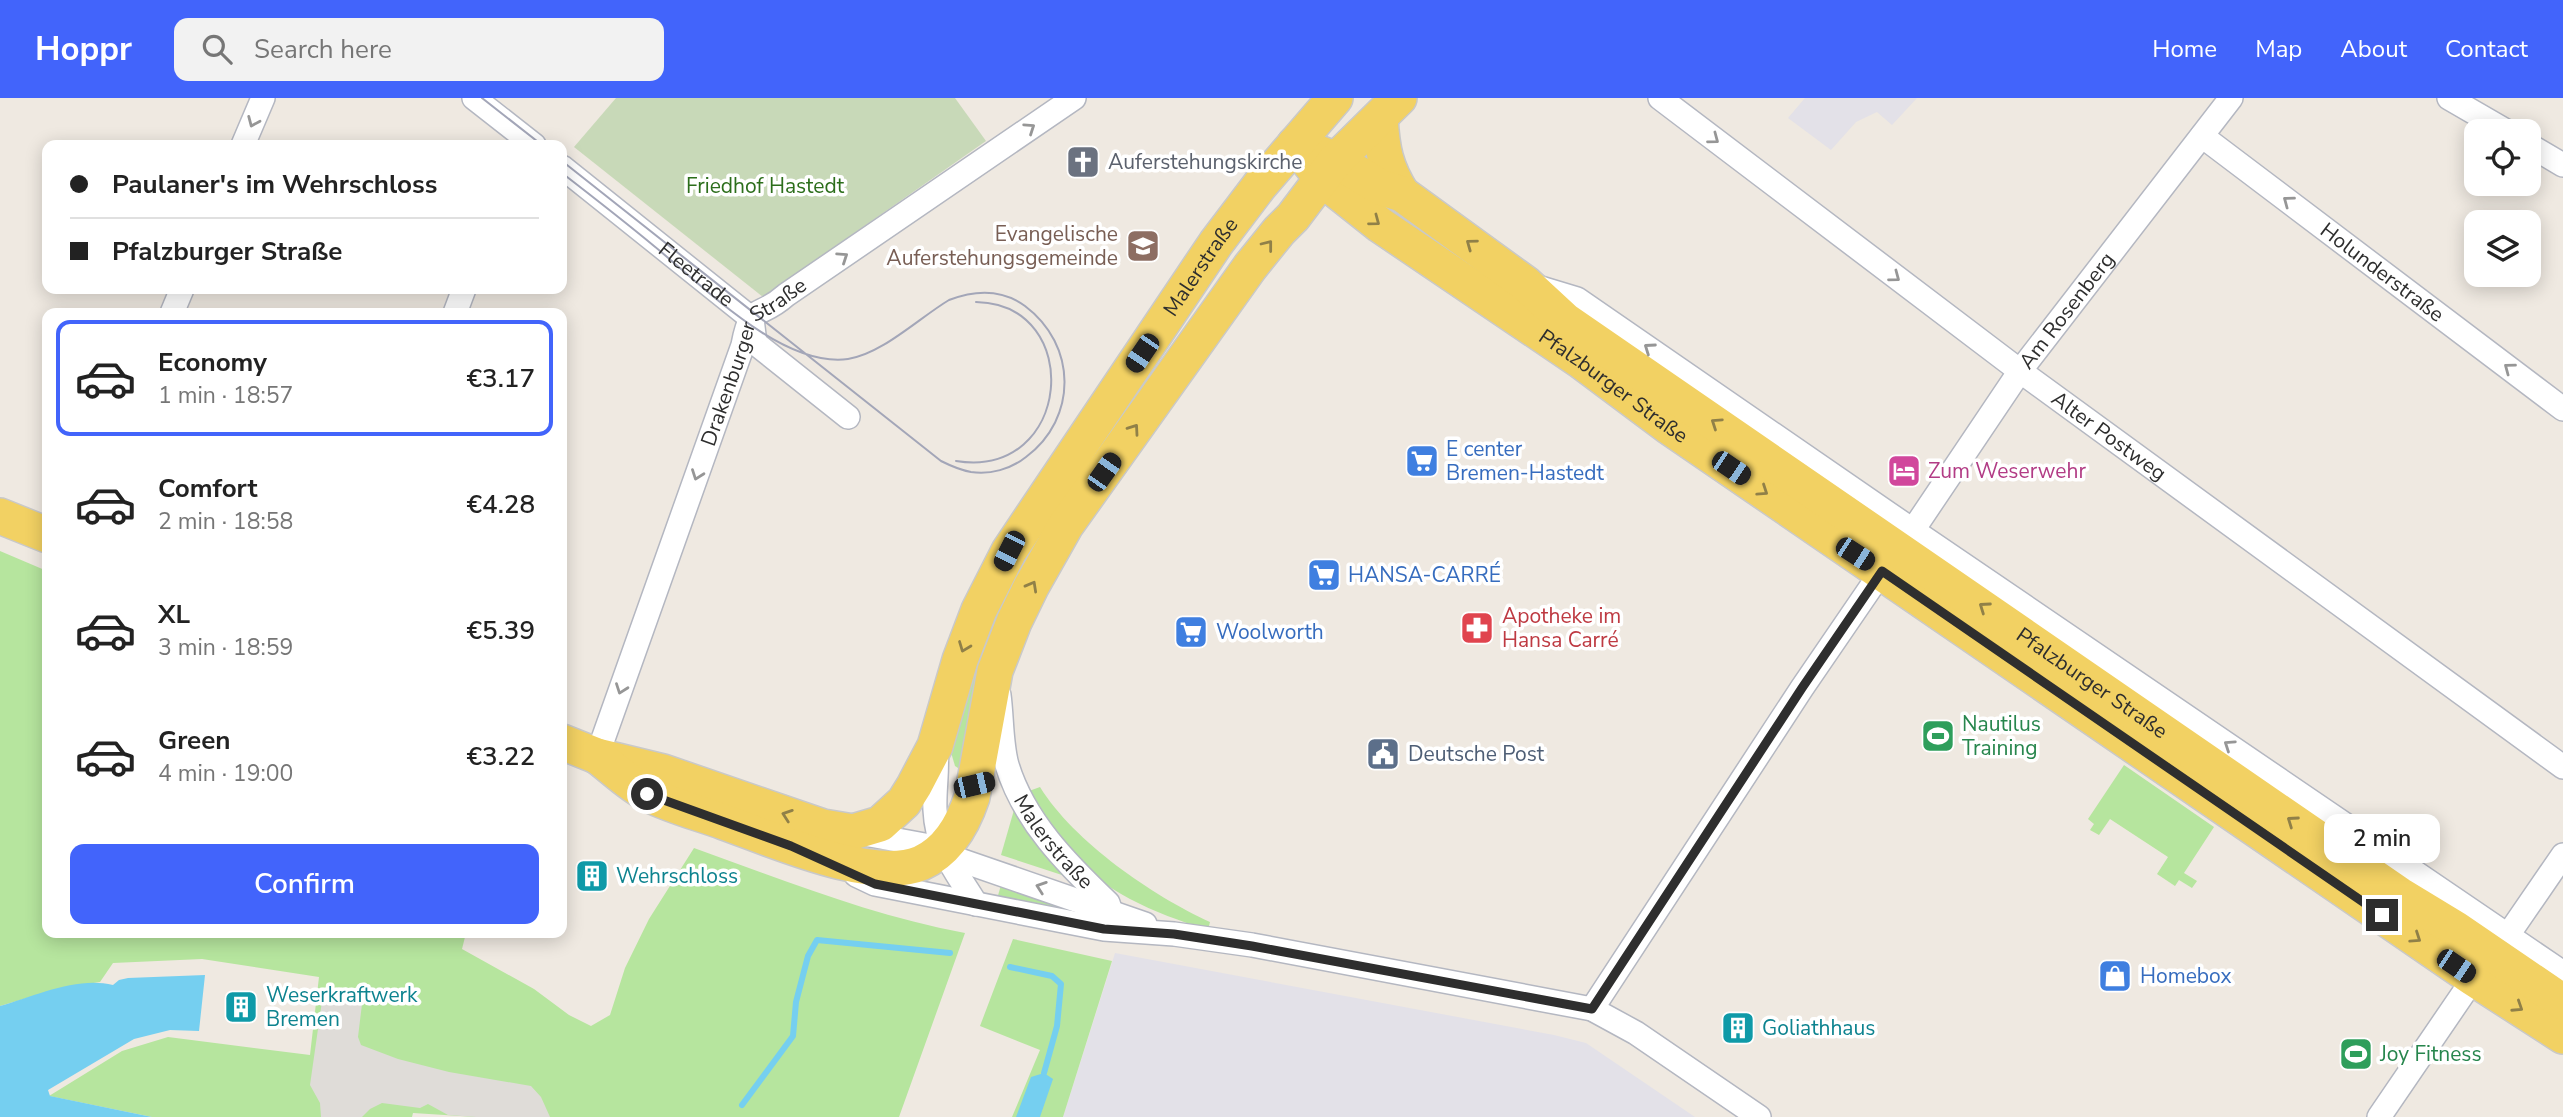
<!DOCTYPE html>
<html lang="en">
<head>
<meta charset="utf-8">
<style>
  :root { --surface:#fff; --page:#f2f2f2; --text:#222; --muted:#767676; --line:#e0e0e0; --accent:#4264fb }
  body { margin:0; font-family:"Nunito Sans",sans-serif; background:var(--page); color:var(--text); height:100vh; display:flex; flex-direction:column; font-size:26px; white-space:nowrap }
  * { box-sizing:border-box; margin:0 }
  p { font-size:23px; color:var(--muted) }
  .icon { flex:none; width:38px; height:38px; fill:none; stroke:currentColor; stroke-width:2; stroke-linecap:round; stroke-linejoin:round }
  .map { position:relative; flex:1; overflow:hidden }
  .panel { position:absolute; left:42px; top:210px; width:525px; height:630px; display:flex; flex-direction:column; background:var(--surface); border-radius:14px; box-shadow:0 4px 18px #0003 }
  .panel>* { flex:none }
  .banner { position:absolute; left:42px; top:42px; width:525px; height:154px; border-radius:14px; box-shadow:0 4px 18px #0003; display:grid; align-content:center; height:154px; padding:0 28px; background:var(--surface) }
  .fabs { position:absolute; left:2464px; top:21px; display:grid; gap:14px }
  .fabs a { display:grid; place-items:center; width:77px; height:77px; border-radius:14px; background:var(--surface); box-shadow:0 4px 18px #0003; font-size:35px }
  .end { position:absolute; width:32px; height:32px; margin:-16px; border:9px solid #2e2e2e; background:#fff; box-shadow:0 0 0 4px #fff }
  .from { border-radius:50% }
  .bubble { position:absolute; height:49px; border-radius:14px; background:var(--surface); box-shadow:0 4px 18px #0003; font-size:23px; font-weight:600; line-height:49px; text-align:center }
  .car { position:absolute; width:21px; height:42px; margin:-21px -10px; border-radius:9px; box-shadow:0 0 5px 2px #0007; background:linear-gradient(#222 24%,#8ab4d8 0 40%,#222 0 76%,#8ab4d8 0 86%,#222 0) }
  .banner b { display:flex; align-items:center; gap:24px; height:66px; font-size:26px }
  .banner b+b { border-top:2px solid var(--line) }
  .banner i { width:18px; height:18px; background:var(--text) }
  ul { padding:12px 0 0; list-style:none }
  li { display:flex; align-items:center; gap:21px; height:116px; margin:0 14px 10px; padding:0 14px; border:4px solid transparent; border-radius:14px }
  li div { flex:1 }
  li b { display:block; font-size:26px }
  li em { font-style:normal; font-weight:600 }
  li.active { border-color:var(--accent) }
  li>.icon { width:63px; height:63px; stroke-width:1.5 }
  .cta { display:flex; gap:14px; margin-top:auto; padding:14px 28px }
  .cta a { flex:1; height:80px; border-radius:14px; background:var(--accent); color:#fff; font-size:28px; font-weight:600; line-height:80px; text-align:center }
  header { display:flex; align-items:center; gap:42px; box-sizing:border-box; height:98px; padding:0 35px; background:var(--accent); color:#fff }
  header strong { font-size:33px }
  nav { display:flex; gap:38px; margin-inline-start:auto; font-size:24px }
  .search { width:490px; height:63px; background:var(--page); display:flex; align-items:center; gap:18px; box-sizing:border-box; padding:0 24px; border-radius:14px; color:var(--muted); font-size:26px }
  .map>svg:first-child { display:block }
  .industrial { fill:#e3e1e8 }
  .green { fill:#b6e59e }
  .cemetery { fill:#c8d9b8 }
  .plaza { fill:#dfdcd8 }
  .water { fill:#75cff0 }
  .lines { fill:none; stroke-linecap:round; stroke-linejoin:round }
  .stream { stroke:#75cff0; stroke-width:6 }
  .minor-casing { stroke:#b4b7c1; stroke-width:26 }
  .primary-casing { stroke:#c9c9c9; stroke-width:38 }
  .minor { stroke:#fff; stroke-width:23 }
  .primary { stroke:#f2d163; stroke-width:35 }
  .tram { stroke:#a3a6b8; stroke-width:2 }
  .oneway { stroke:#969696 }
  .oneway2 { stroke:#908048 }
  .route { stroke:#2e2e2e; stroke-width:9 }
  .labels { text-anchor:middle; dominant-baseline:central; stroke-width:7; stroke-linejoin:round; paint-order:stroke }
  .worship-label { font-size:21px; fill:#5b616d; stroke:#fff; text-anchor:start }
  .park-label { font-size:21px; fill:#2c6e1b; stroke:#fff }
  .education-label { font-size:21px; fill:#785e54; stroke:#fff; text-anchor:end }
  .street-label { font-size:21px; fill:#2e2e2e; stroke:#fff }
  .shop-label { font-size:21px; fill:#366cbe; stroke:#fff; text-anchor:start }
  .hotel-label { font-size:21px; fill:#b23c85; stroke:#fff; text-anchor:start }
  .health-label { font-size:21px; fill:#be3a42; stroke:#fff; text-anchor:start }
  .leisure-label { font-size:21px; fill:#27864d; stroke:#fff; text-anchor:start }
  .service-label { font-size:21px; fill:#4e5e75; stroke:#fff; text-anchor:start }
  .culture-label { font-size:21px; fill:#0d838f; stroke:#fff; text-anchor:start }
</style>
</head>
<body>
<header>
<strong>Hoppr</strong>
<div class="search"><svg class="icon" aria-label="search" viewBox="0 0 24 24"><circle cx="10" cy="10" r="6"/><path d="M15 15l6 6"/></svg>Search here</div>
<nav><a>Home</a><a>Map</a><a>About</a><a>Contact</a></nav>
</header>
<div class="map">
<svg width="2563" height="1019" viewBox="0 0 2563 1019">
  <rect width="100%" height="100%" fill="#efe9e1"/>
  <g class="industrial">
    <polygon points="1805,0 1917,0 1892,27 1877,14 1856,24 1831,52 1788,20"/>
    <polygon points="1115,855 1554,937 1586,945 1695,1019 1063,1019"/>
  </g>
  <g class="green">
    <path d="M 0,453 L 47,473 L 47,835 L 466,835 L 462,851 L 534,891 L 569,917 L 591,928 L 610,917 L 625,870 L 649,821 L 694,750 C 783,782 872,818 965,835 L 899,1019 L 476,1019 L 413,1015 L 412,1019 L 152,1019 L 49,998 L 122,953 L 168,939 L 310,957 L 319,879 L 202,861 L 113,865 L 100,884 L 61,890 L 0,908 Z"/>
    <polygon points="1013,470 1019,475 964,674 955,668 950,651 998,505"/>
    <polygon points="2124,667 2214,729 2184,775 2197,783 2192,790 2179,782 2175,788 2157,776 2168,759 2110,721 2099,737 2090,732 2094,726 2088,721"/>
    <path d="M 1040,689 C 1074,744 1153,798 1210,824 L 1208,832 C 1152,814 1104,795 1064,749 C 1050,733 1040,711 1029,693 Z"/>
    <polygon points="1016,705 1065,778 1001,757"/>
    <polygon points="1001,787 1118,824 997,801"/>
    <polygon points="1013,841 1112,863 1063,1019 1012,1019 1040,952 980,928"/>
  </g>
  <polygon class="cemetery" points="616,0 955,0 986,43 763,199 574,49"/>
  <polygon class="plaza" points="323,896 362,906 358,939 361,947 398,961 449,974 531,988 541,999 550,1019 476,1019 448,1017 428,1006 420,1010 382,1005 370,1011 362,1019 321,1019 320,1005 310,987"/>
  <g class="water">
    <path d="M 205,877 L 199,933 L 170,932 L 134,941 L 48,992 L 50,998 L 152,1019 L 0,1019 L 0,908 C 35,898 77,878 113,887 L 119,882 L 128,880 Z"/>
    <polygon points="1044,975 1053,981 1040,1019 1016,1019 1031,979"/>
  </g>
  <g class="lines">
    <g class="stream">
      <polyline points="1010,869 1052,878 1061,886 1057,928 1044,975"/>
      <polyline points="742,1007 793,938 796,904 808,858 817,842 950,855"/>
    </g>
    <defs>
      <g id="minor">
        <polyline points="474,0 534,47"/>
        <path id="s1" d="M 1660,0 L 2020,273 L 2563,669"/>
        <polyline points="2449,0 2506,33"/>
        <path id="s2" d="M 2202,38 L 2563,311"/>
        <polyline points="243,47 263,0"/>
        <polyline points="2529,47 2563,67"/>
        <path id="s3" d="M 562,69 L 752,221 L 755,245 L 848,319"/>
        <polyline points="1534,188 1577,201 1886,414 2563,875"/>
        <polyline points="172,215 182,191"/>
        <polyline points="455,215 464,191"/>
        <path id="s4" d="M 1913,432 L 2020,273 L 2231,0"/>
        <path id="s5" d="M 999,597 C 1002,619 1001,646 1007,667 C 1024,723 1067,766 1108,805 L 1110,811"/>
        <path d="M 936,652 C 938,673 934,692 935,712 C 937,753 956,773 976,806"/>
        <path id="s6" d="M 597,658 L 743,247 C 751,204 758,222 786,197 L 1074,0"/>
        <polyline points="859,735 941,750 957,761 1145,826"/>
        <polyline points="856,777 875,786 1104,831 1174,836 1252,847 1592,911 1636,935 1759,1019"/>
        <polyline points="2508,837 2563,757"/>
        <polyline points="1592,911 1802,590 1882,473"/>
        <polyline points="2379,1019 2480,871"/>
      </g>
      <g id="primary">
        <path d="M 1380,20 C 1382,51 1385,69 1402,96"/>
        <path id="s7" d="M 1295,46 L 1322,81 L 1380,127 L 1581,263 L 1668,328 L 2473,880 L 2563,938"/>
        <path id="s8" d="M 1296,46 L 1336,62 L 1380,89 L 1402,96 L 1526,186 L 1566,223 L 2400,797 L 2456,831 L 2563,904"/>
        <polyline points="0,418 47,437"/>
        <path id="s9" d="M 562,644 L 597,658 L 663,674 L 823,729 L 853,734 L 880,726 L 904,704 L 914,688 L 935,648 L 960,562 L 979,512 L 1009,453 L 1216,145 L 1260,87 L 1335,0"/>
        <path d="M 597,658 C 613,670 630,687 648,696 C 672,708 699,715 724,724 C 772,741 872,786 921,765 C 948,753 963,726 972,699 L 995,573 L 1014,524 L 1031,489 L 1066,427 L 1250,169 L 1279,133 L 1293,119 L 1336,62 L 1399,0"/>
      </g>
    </defs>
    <use href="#minor" class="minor-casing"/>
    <use href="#primary" class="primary-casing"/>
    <use href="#minor" class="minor"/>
    <use href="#primary" class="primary"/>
    <g class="tram">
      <polyline points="482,0 542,47"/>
      <path d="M 562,63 L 941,363 C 951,368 960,372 971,374 C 990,377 1011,371 1026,359 C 1078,320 1077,247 1025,208 C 1002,191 975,192 949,202 C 919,220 882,256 848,261 C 782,270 702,187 654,148 C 624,123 593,99 562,75"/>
      <path d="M 956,363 C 1072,382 1086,206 976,204"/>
    </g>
  </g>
  <defs><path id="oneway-chevron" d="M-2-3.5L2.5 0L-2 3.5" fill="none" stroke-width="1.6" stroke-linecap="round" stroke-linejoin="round" transform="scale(1.75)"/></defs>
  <g class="oneway">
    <use href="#oneway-chevron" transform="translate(253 24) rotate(113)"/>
    <use href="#oneway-chevron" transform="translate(1030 30) rotate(-34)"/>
    <use href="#oneway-chevron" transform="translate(1714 41) rotate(37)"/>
    <use href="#oneway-chevron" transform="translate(2288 103) rotate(-143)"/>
    <use href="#oneway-chevron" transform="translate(843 159) rotate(-34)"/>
    <use href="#oneway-chevron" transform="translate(1895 179) rotate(37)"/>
    <use href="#oneway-chevron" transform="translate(1649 250) rotate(-145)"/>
    <use href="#oneway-chevron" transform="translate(2509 270) rotate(-143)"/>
    <use href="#oneway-chevron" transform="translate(697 377) rotate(110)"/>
    <use href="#oneway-chevron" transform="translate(621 591) rotate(110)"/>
    <use href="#oneway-chevron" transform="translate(2229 647) rotate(-146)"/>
    <use href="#oneway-chevron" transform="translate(1041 789) rotate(-161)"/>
  </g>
  <g class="oneway2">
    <use href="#oneway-chevron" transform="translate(1375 123) rotate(37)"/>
    <use href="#oneway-chevron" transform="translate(1471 146) rotate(-144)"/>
    <use href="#oneway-chevron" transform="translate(1268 147) rotate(-52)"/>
    <use href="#oneway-chevron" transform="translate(1716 325) rotate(-146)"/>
    <use href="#oneway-chevron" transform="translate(1134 331) rotate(-55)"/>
    <use href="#oneway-chevron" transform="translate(1763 393) rotate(34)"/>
    <use href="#oneway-chevron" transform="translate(1032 488) rotate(-61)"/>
    <use href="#oneway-chevron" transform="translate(1984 509) rotate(-145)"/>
    <use href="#oneway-chevron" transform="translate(964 549) rotate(111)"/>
    <use href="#oneway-chevron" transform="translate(787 717) rotate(-161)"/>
    <use href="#oneway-chevron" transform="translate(2292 723) rotate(-145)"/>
    <use href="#oneway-chevron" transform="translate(2416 840) rotate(34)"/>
    <use href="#oneway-chevron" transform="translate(2518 909) rotate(33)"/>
  </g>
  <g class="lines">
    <polyline class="route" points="647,696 791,748 875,786 1104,831 1174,836 1252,848 1592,911 1802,590 1882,473 2382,817"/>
  </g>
  <defs>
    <symbol id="church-square" viewBox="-11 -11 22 22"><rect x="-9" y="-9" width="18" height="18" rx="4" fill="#6b7280" stroke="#fff"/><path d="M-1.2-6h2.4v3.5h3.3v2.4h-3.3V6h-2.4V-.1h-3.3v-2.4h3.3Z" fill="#fff"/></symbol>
    <symbol id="school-square" viewBox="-11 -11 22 22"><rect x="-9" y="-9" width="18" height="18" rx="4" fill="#8d6e63" stroke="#fff"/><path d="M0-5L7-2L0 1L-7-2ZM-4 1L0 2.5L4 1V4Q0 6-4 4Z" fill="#fff"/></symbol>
    <symbol id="supermarket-square" viewBox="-11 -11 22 22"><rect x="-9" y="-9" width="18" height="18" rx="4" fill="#3f7fe0" stroke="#fff"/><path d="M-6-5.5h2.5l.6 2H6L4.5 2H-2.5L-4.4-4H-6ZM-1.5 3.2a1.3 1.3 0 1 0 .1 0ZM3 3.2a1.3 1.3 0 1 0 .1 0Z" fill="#fff"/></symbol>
    <symbol id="hotel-square" viewBox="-11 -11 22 22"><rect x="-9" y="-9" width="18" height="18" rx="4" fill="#d1479c" stroke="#fff"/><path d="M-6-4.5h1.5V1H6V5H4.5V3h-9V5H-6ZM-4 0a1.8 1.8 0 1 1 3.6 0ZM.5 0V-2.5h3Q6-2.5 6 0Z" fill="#fff"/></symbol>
    <symbol id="pharmacy-square" viewBox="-11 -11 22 22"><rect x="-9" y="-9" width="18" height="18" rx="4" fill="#e0444e" stroke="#fff"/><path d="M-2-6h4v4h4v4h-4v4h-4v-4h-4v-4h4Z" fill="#fff"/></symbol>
    <symbol id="stadium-square" viewBox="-11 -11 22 22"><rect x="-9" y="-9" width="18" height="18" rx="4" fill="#2e9e5b" stroke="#fff"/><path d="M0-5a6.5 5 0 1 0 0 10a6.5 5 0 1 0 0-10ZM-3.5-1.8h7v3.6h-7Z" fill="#fff"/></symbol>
    <symbol id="civic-square" viewBox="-11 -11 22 22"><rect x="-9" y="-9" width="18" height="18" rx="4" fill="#5c6f8a" stroke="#fff"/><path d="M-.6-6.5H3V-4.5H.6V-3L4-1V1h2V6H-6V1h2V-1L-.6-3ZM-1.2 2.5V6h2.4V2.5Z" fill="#fff"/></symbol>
    <symbol id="building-square" viewBox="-11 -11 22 22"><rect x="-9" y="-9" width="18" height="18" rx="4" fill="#0f9aa8" stroke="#fff"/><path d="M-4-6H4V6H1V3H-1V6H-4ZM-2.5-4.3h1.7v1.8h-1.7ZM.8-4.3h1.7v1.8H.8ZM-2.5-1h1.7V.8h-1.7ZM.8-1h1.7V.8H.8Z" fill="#fff"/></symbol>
    <symbol id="shop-square" viewBox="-11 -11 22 22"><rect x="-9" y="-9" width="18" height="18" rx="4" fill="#3f7fe0" stroke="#fff"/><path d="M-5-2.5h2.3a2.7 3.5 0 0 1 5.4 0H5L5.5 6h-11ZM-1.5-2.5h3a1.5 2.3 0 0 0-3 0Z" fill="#fff"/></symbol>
  </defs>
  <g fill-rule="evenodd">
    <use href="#church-square" x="1064" y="45" width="38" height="38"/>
    <use href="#school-square" x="1124" y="129" width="38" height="38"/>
    <use href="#supermarket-square" x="1403" y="344" width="38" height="38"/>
    <use href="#hotel-square" x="1885" y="354" width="38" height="38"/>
    <use href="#supermarket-square" x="1305" y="458" width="38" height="38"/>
    <use href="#pharmacy-square" x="1458" y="511" width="38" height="38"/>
    <use href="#supermarket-square" x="1172" y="515" width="38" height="38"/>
    <use href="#stadium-square" x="1919" y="619" width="38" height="38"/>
    <use href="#civic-square" x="1364" y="637" width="38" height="38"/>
    <use href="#building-square" x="573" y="759" width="38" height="38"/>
    <use href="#shop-square" x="2096" y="859" width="38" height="38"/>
    <use href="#building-square" x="222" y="890" width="38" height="38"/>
    <use href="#building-square" x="1719" y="911" width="38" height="38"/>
    <use href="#stadium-square" x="2337" y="937" width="38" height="38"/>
  </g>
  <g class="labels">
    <g class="worship-label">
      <text x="1108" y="64">Auferstehungskirche</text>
    </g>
    <g class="park-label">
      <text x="765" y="88">Friedhof Hastedt</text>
    </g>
    <g class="education-label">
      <text x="1118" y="136">Evangelische<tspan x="1118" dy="24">Auferstehungsgemeinde</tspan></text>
    </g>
    <g class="street-label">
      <text stroke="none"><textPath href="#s9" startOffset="982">Malerstraße</textPath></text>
      <text stroke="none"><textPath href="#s2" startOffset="226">Holunderstraße</textPath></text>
      <text stroke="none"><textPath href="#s3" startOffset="172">Fleetrade</textPath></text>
      <text stroke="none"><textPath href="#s4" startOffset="268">Am Rosenberg</textPath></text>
      <text stroke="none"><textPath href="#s6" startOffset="429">Drakenburger Straße</textPath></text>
      <text stroke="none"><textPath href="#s7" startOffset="402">Pfalzburger Straße</textPath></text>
      <text stroke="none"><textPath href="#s1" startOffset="562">Alter Postweg</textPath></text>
      <text stroke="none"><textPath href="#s8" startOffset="964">Pfalzburger Straße</textPath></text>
      <text stroke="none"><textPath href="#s5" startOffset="161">Malerstraße</textPath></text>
    </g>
    <g class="shop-label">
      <text x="1446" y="351">E center<tspan x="1446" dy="24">Bremen-Hastedt</tspan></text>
      <text x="1348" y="477">HANSA-CARRÉ</text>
      <text x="1216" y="534">Woolworth</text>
      <text x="2140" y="878">Homebox</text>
    </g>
    <g class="hotel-label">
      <text x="1928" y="373">Zum Weserwehr</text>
    </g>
    <g class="health-label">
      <text x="1502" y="518">Apotheke im<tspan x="1502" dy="24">Hansa Carré</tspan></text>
    </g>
    <g class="leisure-label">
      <text x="1962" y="626">Nautilus<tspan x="1962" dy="24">Training</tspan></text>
      <text x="2380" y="956">Joy Fitness</text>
    </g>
    <g class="service-label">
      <text x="1408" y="656">Deutsche Post</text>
    </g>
    <g class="culture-label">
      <text x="616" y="778">Wehrschloss</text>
      <text x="266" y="897">Weserkraftwerk<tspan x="266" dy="24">Bremen</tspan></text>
      <text x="1762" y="930">Goliathhaus</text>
    </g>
  </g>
</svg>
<div class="fabs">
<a><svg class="icon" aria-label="locate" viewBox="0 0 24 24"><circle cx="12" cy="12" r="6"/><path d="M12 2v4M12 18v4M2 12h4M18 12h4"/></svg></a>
<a><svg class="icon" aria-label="layers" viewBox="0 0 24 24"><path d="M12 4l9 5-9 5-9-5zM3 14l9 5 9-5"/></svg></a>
</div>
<i class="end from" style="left:647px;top:696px"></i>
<i class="end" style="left:2382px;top:817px"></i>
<div class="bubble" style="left:2324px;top:716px;width:116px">2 min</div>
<i class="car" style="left:1142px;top:255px;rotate:214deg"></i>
<i class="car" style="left:1731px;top:370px;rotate:124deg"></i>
<i class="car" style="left:1104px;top:374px;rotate:35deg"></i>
<i class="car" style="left:1009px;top:453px;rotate:207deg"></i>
<i class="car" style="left:1855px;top:456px;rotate:123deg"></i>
<i class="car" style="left:974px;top:687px;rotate:77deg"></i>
<i class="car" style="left:2456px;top:868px;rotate:124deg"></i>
<div class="banner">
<b><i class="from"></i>Paulaner's im Wehrschloss</b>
<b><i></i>Pfalzburger Straße</b>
</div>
<section class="panel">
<ul>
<li class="active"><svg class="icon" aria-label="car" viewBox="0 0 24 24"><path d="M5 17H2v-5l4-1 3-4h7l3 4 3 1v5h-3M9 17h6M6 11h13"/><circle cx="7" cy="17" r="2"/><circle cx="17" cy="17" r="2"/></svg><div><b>Economy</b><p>1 min · 18:57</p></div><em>€3.17</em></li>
<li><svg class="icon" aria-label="car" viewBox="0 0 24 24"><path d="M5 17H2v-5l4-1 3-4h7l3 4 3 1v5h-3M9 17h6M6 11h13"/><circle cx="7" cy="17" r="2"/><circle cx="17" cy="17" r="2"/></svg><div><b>Comfort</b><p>2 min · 18:58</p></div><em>€4.28</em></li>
<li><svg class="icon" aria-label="car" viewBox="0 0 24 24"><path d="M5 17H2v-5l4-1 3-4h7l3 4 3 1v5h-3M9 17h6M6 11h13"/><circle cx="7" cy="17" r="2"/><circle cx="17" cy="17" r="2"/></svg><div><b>XL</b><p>3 min · 18:59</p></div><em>€5.39</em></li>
<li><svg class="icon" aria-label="car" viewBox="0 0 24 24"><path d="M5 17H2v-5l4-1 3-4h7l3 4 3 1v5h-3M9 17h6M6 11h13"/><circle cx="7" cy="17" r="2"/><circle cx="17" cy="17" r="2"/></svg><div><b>Green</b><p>4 min · 19:00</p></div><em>€3.22</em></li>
</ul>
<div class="cta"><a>Confirm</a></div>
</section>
</div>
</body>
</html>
